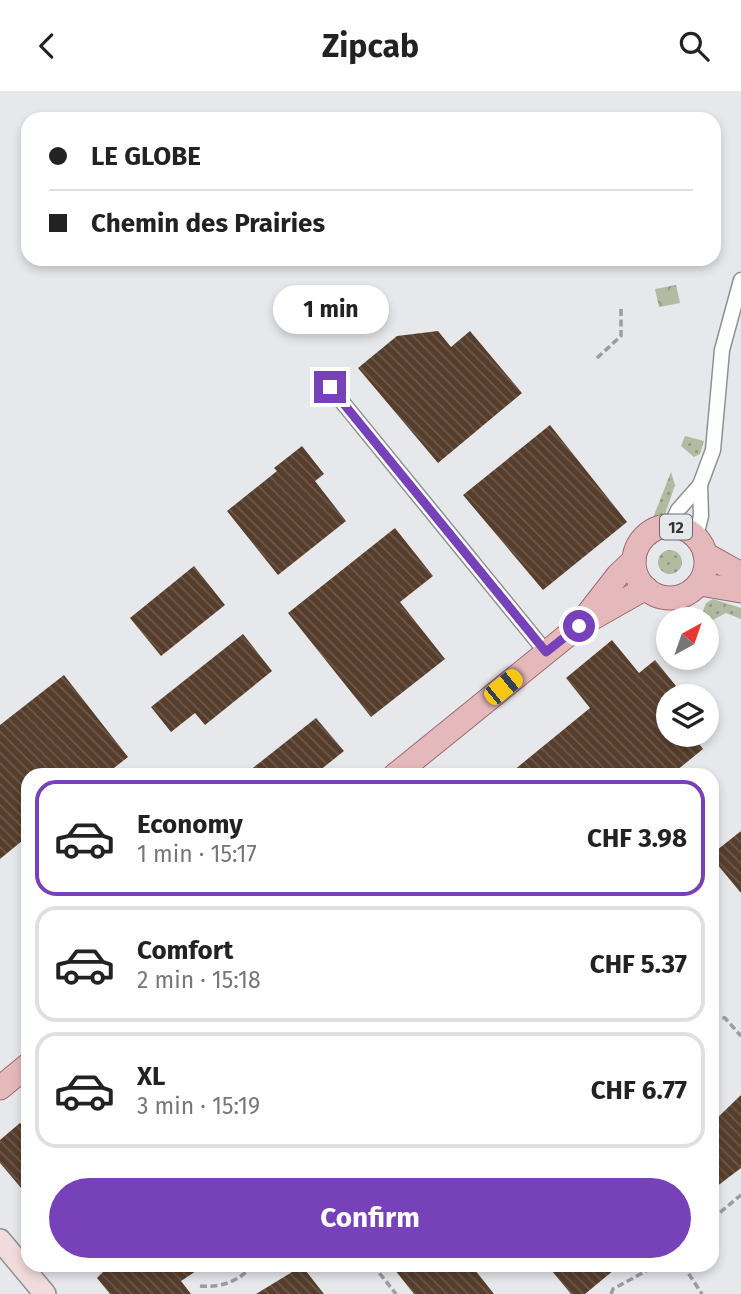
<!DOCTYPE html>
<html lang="en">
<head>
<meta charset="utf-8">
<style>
  :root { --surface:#fff; --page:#f6f6f6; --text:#222; --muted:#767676; --line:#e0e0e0; --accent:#7641b9 }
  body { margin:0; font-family:"Fira Sans",sans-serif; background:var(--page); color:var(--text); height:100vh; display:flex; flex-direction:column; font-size:26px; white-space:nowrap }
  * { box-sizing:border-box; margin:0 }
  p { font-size:23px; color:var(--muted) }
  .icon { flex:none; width:38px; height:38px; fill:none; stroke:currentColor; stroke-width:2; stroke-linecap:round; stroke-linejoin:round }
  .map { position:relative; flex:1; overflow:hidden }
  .details { position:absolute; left:21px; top:677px; width:698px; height:504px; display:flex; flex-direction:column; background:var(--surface); border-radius:21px; box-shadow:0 4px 10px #0003 }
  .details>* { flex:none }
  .banner { position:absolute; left:21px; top:21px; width:700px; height:154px; border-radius:21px; box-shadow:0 4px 10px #0003; display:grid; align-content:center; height:154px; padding:0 28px; background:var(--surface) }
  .needle { width:46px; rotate:40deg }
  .fabs { position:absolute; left:656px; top:516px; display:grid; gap:14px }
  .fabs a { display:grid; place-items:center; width:63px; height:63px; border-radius:50%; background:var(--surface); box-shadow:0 4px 10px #0003; font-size:35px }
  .end { position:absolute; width:32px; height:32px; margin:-16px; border:9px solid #7641b9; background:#fff; box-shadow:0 0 0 4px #fff }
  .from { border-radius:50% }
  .bubble { position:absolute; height:49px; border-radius:24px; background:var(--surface); box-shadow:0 4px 10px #0003; font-size:23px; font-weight:700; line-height:49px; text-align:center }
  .car { position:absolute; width:21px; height:42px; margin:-21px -10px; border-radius:9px; box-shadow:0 0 5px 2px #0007; background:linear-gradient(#f5c518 24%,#345 0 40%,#f5c518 0 76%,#345 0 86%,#f5c518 0) }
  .banner b { display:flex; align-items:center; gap:24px; height:66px; font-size:26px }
  .banner b+b { border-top:2px solid var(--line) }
  .banner i { width:18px; height:18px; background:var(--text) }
  ul { padding:12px 0 0; list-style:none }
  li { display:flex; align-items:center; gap:21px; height:116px; margin:0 14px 10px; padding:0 14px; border:4px solid var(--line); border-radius:21px }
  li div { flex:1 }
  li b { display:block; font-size:26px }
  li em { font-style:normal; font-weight:700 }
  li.current { border-color:var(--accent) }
  li>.icon { width:63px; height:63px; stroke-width:1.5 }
  .button { display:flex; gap:14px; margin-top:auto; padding:14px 28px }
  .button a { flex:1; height:80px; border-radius:42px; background:var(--accent); color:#fff; font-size:28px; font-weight:700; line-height:80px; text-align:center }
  header { display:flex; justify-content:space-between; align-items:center; height:91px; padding:0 28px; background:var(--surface); font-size:32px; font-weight:700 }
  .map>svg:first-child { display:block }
  .grass { fill:url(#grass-dots) }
  .park { fill:url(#park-crowns) }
  .building { fill:url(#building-back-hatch) }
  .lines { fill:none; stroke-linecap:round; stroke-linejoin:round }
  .minor-casing { stroke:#8e9193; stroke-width:17 }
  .secondary-casing { stroke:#8e9193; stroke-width:24 }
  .primary-casing { stroke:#9b6b6f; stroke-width:25 }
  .path { stroke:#9c9da0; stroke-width:3.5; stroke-dasharray:7 3.5; stroke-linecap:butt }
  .minor { stroke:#fff; stroke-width:14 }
  .secondary { stroke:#f2dbdd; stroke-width:21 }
  .primary { stroke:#e5b8bb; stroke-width:23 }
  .route { stroke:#7641b9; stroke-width:9 }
  .labels { text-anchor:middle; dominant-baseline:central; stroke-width:7; stroke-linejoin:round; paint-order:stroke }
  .shield { fill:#e6e8eb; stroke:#696a6c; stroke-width:2 }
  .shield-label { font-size:16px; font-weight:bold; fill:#333435 }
</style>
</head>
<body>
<header><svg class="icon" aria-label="back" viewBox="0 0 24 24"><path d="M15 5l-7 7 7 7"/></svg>Zipcab<svg class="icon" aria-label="search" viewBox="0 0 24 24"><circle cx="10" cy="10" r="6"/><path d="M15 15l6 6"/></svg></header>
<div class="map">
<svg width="741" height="1203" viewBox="0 0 741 1203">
  <defs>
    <pattern id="grass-dots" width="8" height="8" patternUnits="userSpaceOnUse" patternTransform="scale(1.75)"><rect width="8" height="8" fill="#b2baa2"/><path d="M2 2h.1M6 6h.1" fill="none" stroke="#919885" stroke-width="1.8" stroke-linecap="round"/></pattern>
    <pattern id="park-crowns" width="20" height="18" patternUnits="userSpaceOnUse" patternTransform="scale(1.75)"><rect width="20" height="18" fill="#b2baa2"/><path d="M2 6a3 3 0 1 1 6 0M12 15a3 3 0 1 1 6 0" fill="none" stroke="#919885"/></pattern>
    <pattern id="building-back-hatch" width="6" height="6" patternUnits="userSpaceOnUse" patternTransform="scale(1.75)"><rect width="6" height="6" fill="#573e2c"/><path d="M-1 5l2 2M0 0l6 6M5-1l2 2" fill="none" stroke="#6c584a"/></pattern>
  </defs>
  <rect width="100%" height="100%" fill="#e6e8eb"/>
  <g class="grass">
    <polygon points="685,345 704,350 700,363 694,366 681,355"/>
    <polygon points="671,381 675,394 664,426 651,432"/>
    <circle cx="670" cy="471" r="12"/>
    <polygon points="713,508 741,517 741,528 726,522 707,532 703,520 706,512"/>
  </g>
  <polygon class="park" points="676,194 680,212 659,216 655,198"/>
  <g class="building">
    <polygon points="438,240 451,256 470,240 522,302 438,372 358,277 397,245"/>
    <polygon points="550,334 627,431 543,499 463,404"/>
    <polygon points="302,355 324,383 315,390 346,430 278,484 227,420 277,380 274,377"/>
    <polygon points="395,437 433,485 400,511 445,568 371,626 288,522"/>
    <polygon points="194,475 225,514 161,565 130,527"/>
    <polygon points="243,543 272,580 205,634 195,622 171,641 151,616"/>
    <polygon points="612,549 639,582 655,569 676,595 661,607 668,616 668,644 692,644 703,658 671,684 508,684 590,617 566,587"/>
    <polygon points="64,584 128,666 105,684 28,684 28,745 0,768 0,634"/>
    <polygon points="316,627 344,660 314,684 244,684"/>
    <polygon points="741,740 741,802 712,767 712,763"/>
    <polygon points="741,1004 741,1077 712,1099 712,1032"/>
    <polygon points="20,1032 24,1036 28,1033 28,1105 0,1072 0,1049"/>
    <polygon points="110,1174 205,1174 181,1190 191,1203 110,1203 97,1187"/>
    <polygon points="391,1174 471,1174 494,1203 414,1203"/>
    <polygon points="547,1174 620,1174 585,1203 571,1203"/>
    <polygon points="302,1175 324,1203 256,1203"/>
  </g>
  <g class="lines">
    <defs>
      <g id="minor">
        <polyline points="330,296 546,561"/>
        <polyline points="670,436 678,419 700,394"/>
        <polyline points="696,445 701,425 700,394 713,359 722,259 741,189"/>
      </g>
      <polyline id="secondary" points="0,1149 45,1203"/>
      <g id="primary">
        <circle cx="670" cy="471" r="36"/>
        <polyline points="705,463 741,483"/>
        <polyline points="700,493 741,500"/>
        <polyline points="583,529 618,484 634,469"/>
        <polyline points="395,684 579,535 646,497"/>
        <polyline points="0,997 28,974"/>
      </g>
    </defs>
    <use href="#minor" class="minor-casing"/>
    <use href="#secondary" class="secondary-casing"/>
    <use href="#primary" class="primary-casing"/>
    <g class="path">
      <polyline points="597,267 621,245 621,218"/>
      <polyline points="712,925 725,927 741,945"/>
      <polyline points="712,1128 741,1104"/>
      <polyline points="373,1174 396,1203"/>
      <polyline points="683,1174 702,1203"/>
      <path d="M 200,1195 C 219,1197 240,1191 252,1174"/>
      <polyline points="611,1203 613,1198 657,1174"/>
    </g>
    <use href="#minor" class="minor"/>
    <use href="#secondary" class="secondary"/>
    <use href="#primary" class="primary"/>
  </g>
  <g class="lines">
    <polyline class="route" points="330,296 546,561 579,535"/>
  </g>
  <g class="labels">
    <rect class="shield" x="660" y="423.5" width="32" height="25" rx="5"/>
    <g class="shield-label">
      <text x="676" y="436">12</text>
    </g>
  </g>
</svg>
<div class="fabs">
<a><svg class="needle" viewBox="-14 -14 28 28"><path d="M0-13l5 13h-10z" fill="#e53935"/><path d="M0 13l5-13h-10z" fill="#767676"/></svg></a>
<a><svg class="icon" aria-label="layers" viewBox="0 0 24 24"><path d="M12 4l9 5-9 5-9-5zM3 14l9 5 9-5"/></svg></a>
</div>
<i class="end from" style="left:579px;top:535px"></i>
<i class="end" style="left:330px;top:296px"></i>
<div class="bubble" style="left:273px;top:194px;width:116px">1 min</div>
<i class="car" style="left:503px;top:596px;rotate:51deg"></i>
<div class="banner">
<b><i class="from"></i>LE GLOBE</b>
<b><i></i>Chemin des Prairies</b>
</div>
<section class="details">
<ul>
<li class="current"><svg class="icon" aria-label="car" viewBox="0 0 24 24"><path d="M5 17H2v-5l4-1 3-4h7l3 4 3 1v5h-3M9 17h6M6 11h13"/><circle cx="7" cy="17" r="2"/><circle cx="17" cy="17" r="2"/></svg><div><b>Economy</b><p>1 min · 15:17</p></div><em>CHF 3.98</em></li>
<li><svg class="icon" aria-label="car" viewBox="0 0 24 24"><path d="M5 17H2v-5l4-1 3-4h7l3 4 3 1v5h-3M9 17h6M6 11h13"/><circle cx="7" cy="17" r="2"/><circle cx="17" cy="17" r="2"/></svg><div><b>Comfort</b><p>2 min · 15:18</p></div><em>CHF 5.37</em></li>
<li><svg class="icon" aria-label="car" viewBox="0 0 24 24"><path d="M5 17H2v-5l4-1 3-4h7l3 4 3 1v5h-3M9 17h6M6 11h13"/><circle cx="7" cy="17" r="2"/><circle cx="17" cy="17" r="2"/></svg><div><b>XL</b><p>3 min · 15:19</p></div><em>CHF 6.77</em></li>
</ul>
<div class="button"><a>Confirm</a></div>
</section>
</div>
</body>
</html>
